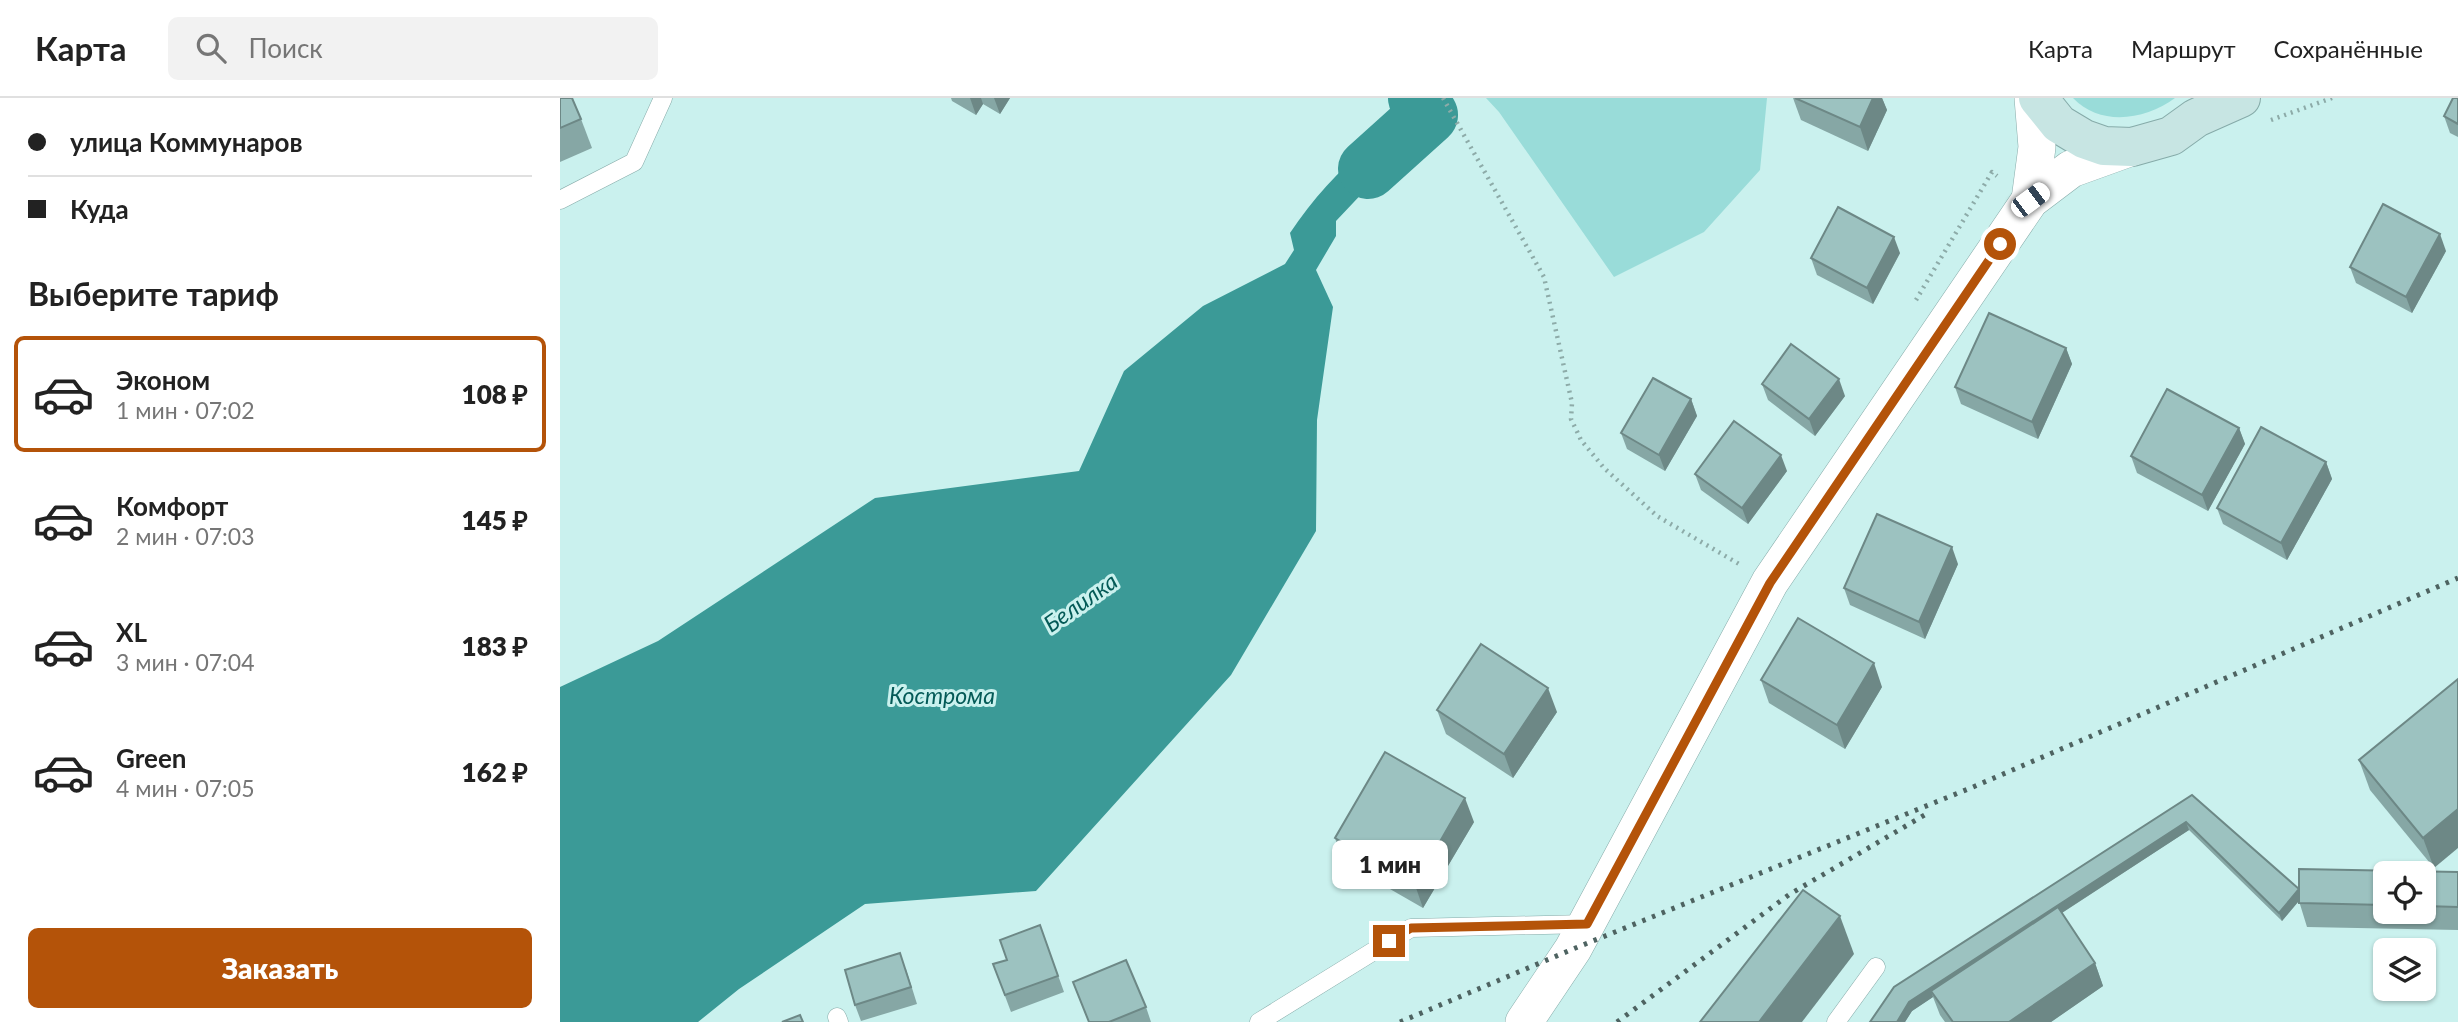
<!DOCTYPE html>
<html lang="ru">
<head>
<meta charset="utf-8">
<style>
  :root { --surface:#fff; --page:#f2f2f2; --text:#222; --muted:#767676; --line:#e0e0e0; --accent:#b45309 }
  body { margin:0; font-family:Lato,sans-serif; background:var(--page); color:var(--text); height:100vh; display:flex; flex-direction:column; font-size:26px; white-space:nowrap }
  * { box-sizing:border-box; margin:0 }
  p { font-size:23px; color:var(--muted) }
  .icon { flex:none; width:38px; height:38px; fill:none; stroke:currentColor; stroke-width:2; stroke-linecap:round; stroke-linejoin:round }
  .map { position:relative; flex:1; overflow:hidden }
  .panel { display:flex; flex-direction:column; background:var(--surface); width:560px }
  .panel>* { flex:none }
  .banner { display:grid; align-content:center; height:154px; padding:0 28px; background:var(--surface) }
  .buttons { position:absolute; left:1813px; top:763px; display:grid; gap:14px }
  .buttons a { display:grid; place-items:center; width:63px; height:63px; border-radius:10px; background:var(--surface); box-shadow:0 2px 5px #0004; font-size:35px }
  .end { position:absolute; width:32px; height:32px; margin:-16px; border:9px solid #b45309; background:#fff; box-shadow:0 0 0 4px #fff }
  .from { border-radius:50% }
  .bubble { position:absolute; height:49px; border-radius:10px; background:var(--surface); box-shadow:0 2px 5px #0004; font-size:23px; font-weight:800; line-height:49px; text-align:center }
  .car { position:absolute; width:21px; height:42px; margin:-21px -10px; border-radius:9px; box-shadow:0 0 5px 2px #0007; background:linear-gradient(#fff 24%,#345 0 40%,#fff 0 76%,#345 0 86%,#fff 0) }
  .banner b { display:flex; align-items:center; gap:24px; height:66px; font-size:26px }
  .banner b+b { border-top:2px solid var(--line) }
  .banner i { width:18px; height:18px; background:var(--text) }
  ul { padding:0; list-style:none }
  li { display:flex; align-items:center; gap:21px; height:116px; margin:0 14px 10px; padding:0 14px; border:4px solid transparent; border-radius:10px }
  li div { flex:1 }
  li b { display:block; font-size:26px }
  li em { font-style:normal; font-weight:800 }
  li.selected { border-color:var(--accent) }
  li>.icon { width:63px; height:63px; stroke-width:1.5 }
  h2 { padding:0 28px; font-size:32px; line-height:84px }
  .action { display:flex; gap:14px; margin-top:auto; padding:14px 28px }
  .action a { flex:1; height:80px; border-radius:10px; background:var(--accent); color:#fff; font-size:28px; font-weight:800; line-height:80px; text-align:center }
  header { display:flex; align-items:center; gap:42px; box-sizing:border-box; height:98px; padding:0 35px; background:var(--surface); border-bottom:2px solid var(--line) }
  header strong { font-size:33px }
  nav { display:flex; gap:38px; margin-inline-start:auto; font-size:24px }
  .search { width:490px; height:63px; background:var(--page); display:flex; align-items:center; gap:18px; box-sizing:border-box; padding:0 24px; border-radius:10px; color:var(--muted); font-size:26px }
  main { display:flex; flex:1; min-height:0 }
  .map>svg:first-child { display:block }
  .green { fill:#99dcd9 }
  .water { fill:#3b9a97 }
  .lines { fill:none; stroke-linecap:round; stroke-linejoin:round }
  .river { stroke:#3b9a97; stroke-width:60 }
  .lane-casing { stroke:#86aba9; stroke-width:19 }
  .street-casing { stroke:#86aba9; stroke-width:38 }
  .secondary-casing { stroke:#86aba9; stroke-width:40 }
  .path { stroke:#8daba8; stroke-width:4.5; stroke-dasharray:2 5; stroke-linecap:butt }
  .lane { stroke:#fff; stroke-width:18 }
  .street { stroke:#fff; stroke-width:37 }
  .secondary { stroke:#c7e5e3; stroke-width:38 }
  .rail { stroke:#4e6361; stroke-width:5; stroke-dasharray:3.5 7; stroke-linecap:butt }
  .wall { fill:#86a7a5; fill-rule:evenodd }
  .shaded-wall { fill:#6d8886 }
  .building { fill:#9cc2c0; stroke:#6d8886; stroke-width:2 }
  .route { stroke:#b45309; stroke-width:9 }
  .labels { text-anchor:middle; dominant-baseline:central; stroke-width:6; stroke-linejoin:round; paint-order:stroke }
  .water-label { font-size:23px; font-style:italic; fill:#045a57; stroke:#caf1ee }
</style>
</head>
<body>
<header>
<strong>Карта</strong>
<div class="search"><svg class="icon" aria-label="search" viewBox="0 0 24 24"><circle cx="10" cy="10" r="6"/><path d="M15 15l6 6"/></svg>Поиск</div>
<nav><a>Карта</a><a>Маршрут</a><a>Сохранённые</a></nav>
</header>
<main>
<section class="panel">
<div class="banner">
<b><i class="from"></i>улица Коммунаров</b>
<b><i></i>Куда</b>
</div>
<h2>Выберите тариф</h2>
<ul>
<li class="selected"><svg class="icon" aria-label="car" viewBox="0 0 24 24"><path d="M5 17H2v-5l4-1 3-4h7l3 4 3 1v5h-3M9 17h6M6 11h13"/><circle cx="7" cy="17" r="2"/><circle cx="17" cy="17" r="2"/></svg><div><b>Эконом</b><p>1 мин · 07:02</p></div><em>108 ₽</em></li>
<li><svg class="icon" aria-label="car" viewBox="0 0 24 24"><path d="M5 17H2v-5l4-1 3-4h7l3 4 3 1v5h-3M9 17h6M6 11h13"/><circle cx="7" cy="17" r="2"/><circle cx="17" cy="17" r="2"/></svg><div><b>Комфорт</b><p>2 мин · 07:03</p></div><em>145 ₽</em></li>
<li><svg class="icon" aria-label="car" viewBox="0 0 24 24"><path d="M5 17H2v-5l4-1 3-4h7l3 4 3 1v5h-3M9 17h6M6 11h13"/><circle cx="7" cy="17" r="2"/><circle cx="17" cy="17" r="2"/></svg><div><b>XL</b><p>3 мин · 07:04</p></div><em>183 ₽</em></li>
<li><svg class="icon" aria-label="car" viewBox="0 0 24 24"><path d="M5 17H2v-5l4-1 3-4h7l3 4 3 1v5h-3M9 17h6M6 11h13"/><circle cx="7" cy="17" r="2"/><circle cx="17" cy="17" r="2"/></svg><div><b>Green</b><p>4 мин · 07:05</p></div><em>162 ₽</em></li>
</ul>
<div class="action"><a>Заказать</a></div>
</section>
<div class="map">
<svg width="1898" height="924" viewBox="0 0 1898 924">
  <rect width="100%" height="100%" fill="#caf1ee"/>
  <g class="green">
    <polygon points="926,0 1207,0 1200,72 1144,134 1054,179 939,14"/>
    <path d="M 1513,0 L 1615,0 C 1585,22 1541,29 1513,0 Z"/>
  </g>
  <path class="water" d="M 868,17 L 865,45 L 832,73 L 810,87 L 776,123 L 776,138 L 756,172 L 773,209 L 757,322 L 756,433 L 671,577 L 476,793 L 305,806 L 179,891 L 138,924 L 0,924 L 0,589 L 98,543 L 315,400 L 519,373 L 564,273 L 643,208 L 725,166 L 734,152 L 730,135 C 752,102 779,71 811,47 C 827,35 849,26 868,17 Z"/>
  <g class="lines">
    <polyline class="river" points="808,71 868,17 858,0"/>
    <defs>
      <g id="lane">
        <polyline points="0,102 74,64 103,0"/>
        <polyline points="277,919 279,924"/>
        <polyline points="699,924 851,830 1026,826"/>
        <polyline points="1276,924 1316,869"/>
      </g>
      <g id="street">
        <polyline points="1470,102 1477,49 1473,0"/>
        <polyline points="964,924 1013,851 1210,484 1470,102 1511,71 1572,49"/>
      </g>
      <polyline id="secondary" points="1478,0 1499,26 1524,41 1544,48 1572,49 1611,38 1636,20 1681,0"/>
    </defs>
    <use href="#lane" class="lane-casing"/>
    <use href="#street" class="street-casing"/>
    <use href="#secondary" class="secondary-casing"/>
    <g class="path">
      <polyline points="883,0 984,179 1012,305 1011,321 1021,342 1044,370 1097,418 1179,466"/>
      <polyline points="1711,22 1772,0"/>
      <polyline points="1356,202 1432,74 1437,78"/>
    </g>
    <use href="#lane" class="lane"/>
    <use href="#street" class="street"/>
    <use href="#secondary" class="secondary"/>
    <g class="rail">
      <polyline points="840,924 1013,851 1413,689 1898,480"/>
      <polyline points="1057,924 1230,796 1368,715"/>
    </g>
  </g>
  <g class="wall">
    <polygon points="0,0 21,21 32,50 0,64"/>
    <polygon points="391,0 450,0 440,16 423,6 416,17 392,3"/>
    <polygon points="1233,0 1322,0 1327,12 1308,53 1241,22"/>
    <polygon points="1898,0 1898,39 1890,35 1884,18"/>
    <polygon points="1886,153 1852,215 1796,185 1790,169"/>
    <polygon points="1340,155 1313,206 1257,177 1251,160"/>
    <polygon points="1506,250 1512,266 1478,341 1401,306 1395,289"/>
    <polygon points="1202,286 1285,298 1255,338 1208,302"/>
    <polygon points="1131,301 1137,318 1105,373 1067,351 1061,335"/>
    <polygon points="1679,330 1685,346 1648,413 1577,375 1571,358"/>
    <polygon points="1766,364 1772,381 1727,462 1663,426 1657,410"/>
    <polygon points="1227,373 1188,426 1141,392 1135,376"/>
    <polygon points="1398,466 1365,541 1290,507 1284,490"/>
    <polygon points="1898,581 1874,770 1810,692 1799,662"/>
    <polygon points="1201,582 1322,589 1285,651 1209,605"/>
    <polygon points="877,612 997,614 953,680 886,636"/>
    <path d="M 1632,697 L 1739,791 L 1739,771 L 1898,774 L 1898,832 L 1747,829 L 1739,803 L 1722,823 L 1629,732 L 1502,815 L 1535,865 L 1543,888 L 1491,924 L 1385,924 L 1380,917 L 1373,899 L 1352,913 L 1345,924 L 1310,924 L 1334,889 ZM 1825,775 L 1864,775 L 1864,814 L 1825,814 Z"/>
    <polygon points="914,724 863,810 783,764 775,740"/>
    <polygon points="480,827 504,894 451,914 433,866 447,862"/>
    <polygon points="346,871 357,906 301,923 295,907"/>
    <polygon points="513,884 586,909 591,924 529,924"/>
  </g>
  <g class="shaded-wall">
    <polygon points="410,0 421,0 423,6 416,17"/>
    <polygon points="434,0 450,0 440,16"/>
    <polygon points="1313,0 1322,0 1327,12 1308,53 1300,29"/>
    <polygon points="1880,136 1886,153 1852,215 1846,199"/>
    <polygon points="1334,139 1340,155 1313,206 1307,190"/>
    <polygon points="1506,250 1512,266 1478,341 1472,324"/>
    <polygon points="1279,281 1285,298 1255,338 1249,321"/>
    <polygon points="1131,301 1137,318 1105,373 1099,357"/>
    <polygon points="1679,330 1685,346 1648,413 1642,397"/>
    <polygon points="1221,357 1227,373 1188,426 1182,410"/>
    <polygon points="1766,364 1772,381 1727,462 1721,445"/>
    <polygon points="1392,449 1398,466 1365,541 1359,524"/>
    <polygon points="1314,565 1322,589 1285,651 1277,627"/>
    <polygon points="988,590 997,614 953,680 944,656"/>
    <polygon points="905,700 914,724 863,810 855,787"/>
    <polygon points="1898,711 1898,750 1874,770 1863,740"/>
    <polygon points="1626,724 1629,732 1374,898 1371,893 1373,899 1352,913 1345,924 1337,924 1349,904"/>
    <polygon points="1739,791 1742,799 1722,823 1719,815"/>
    <polygon points="1280,818 1294,856 1242,924 1199,924"/>
    <polygon points="1535,865 1543,888 1491,924 1449,924"/>
  </g>
  <g class="building">
    <polygon points="0,0 12,0 21,21 0,30"/>
    <polygon points="1235,0 1313,0 1300,29"/>
    <polygon points="1893,0 1898,0 1898,26 1884,18"/>
    <polygon points="1823,106 1880,136 1846,199 1790,169"/>
    <polygon points="1278,109 1334,139 1307,190 1251,160"/>
    <polygon points="1429,215 1506,250 1472,324 1395,289"/>
    <polygon points="1231,246 1279,281 1249,321 1202,286"/>
    <polygon points="1093,280 1131,301 1099,357 1061,335"/>
    <polygon points="1607,291 1679,330 1642,397 1571,358"/>
    <polygon points="1174,323 1221,357 1182,410 1135,376"/>
    <polygon points="1701,329 1766,364 1721,445 1657,410"/>
    <polygon points="1317,416 1392,449 1359,524 1284,490"/>
    <polygon points="1238,520 1314,565 1277,627 1201,582"/>
    <polygon points="921,546 988,590 944,656 877,612"/>
    <polygon points="1898,581 1898,711 1863,740 1799,662"/>
    <polygon points="825,654 905,700 855,787 775,740"/>
    <polygon points="1632,697 1739,791 1719,815 1626,724 1349,904 1337,924 1310,924 1334,889"/>
    <polygon points="1739,771 1898,774 1898,809 1864,808 1864,775 1825,775 1825,807 1739,805"/>
    <polygon points="1243,792 1280,818 1199,924 1140,924"/>
    <polygon points="1498,809 1535,865 1449,924 1393,924 1371,893"/>
    <polygon points="480,827 498,878 445,897 433,866 447,862 440,842"/>
    <polygon points="340,855 351,889 295,907 285,872"/>
    <polygon points="566,862 586,909 549,924 529,924 513,884"/>
    <polygon points="240,917 243,924 222,924"/>
  </g>
  <g class="lines">
    <polyline class="route" points="829,843 851,830 1027,826 1210,485 1440,146"/>
  </g>
  <g class="labels">
    <g class="water-label">
      <text transform="translate(520 504) rotate(-35)">Белилка</text>
      <text x="382" y="597">Кострома</text>
    </g>
  </g>
</svg>
<div class="buttons">
<a><svg class="icon" aria-label="locate" viewBox="0 0 24 24"><circle cx="12" cy="12" r="6"/><path d="M12 2v4M12 18v4M2 12h4M18 12h4"/></svg></a>
<a><svg class="icon" aria-label="layers" viewBox="0 0 24 24"><path d="M12 4l9 5-9 5-9-5zM3 14l9 5 9-5"/></svg></a>
</div>
<i class="end from" style="left:1440px;top:146px"></i>
<i class="end" style="left:829px;top:843px"></i>
<div class="bubble" style="left:772px;top:742px;width:116px">1 мин</div>
<i class="car" style="left:1470px;top:102px;rotate:53deg"></i>
</div>
</main>
</body>
</html>
